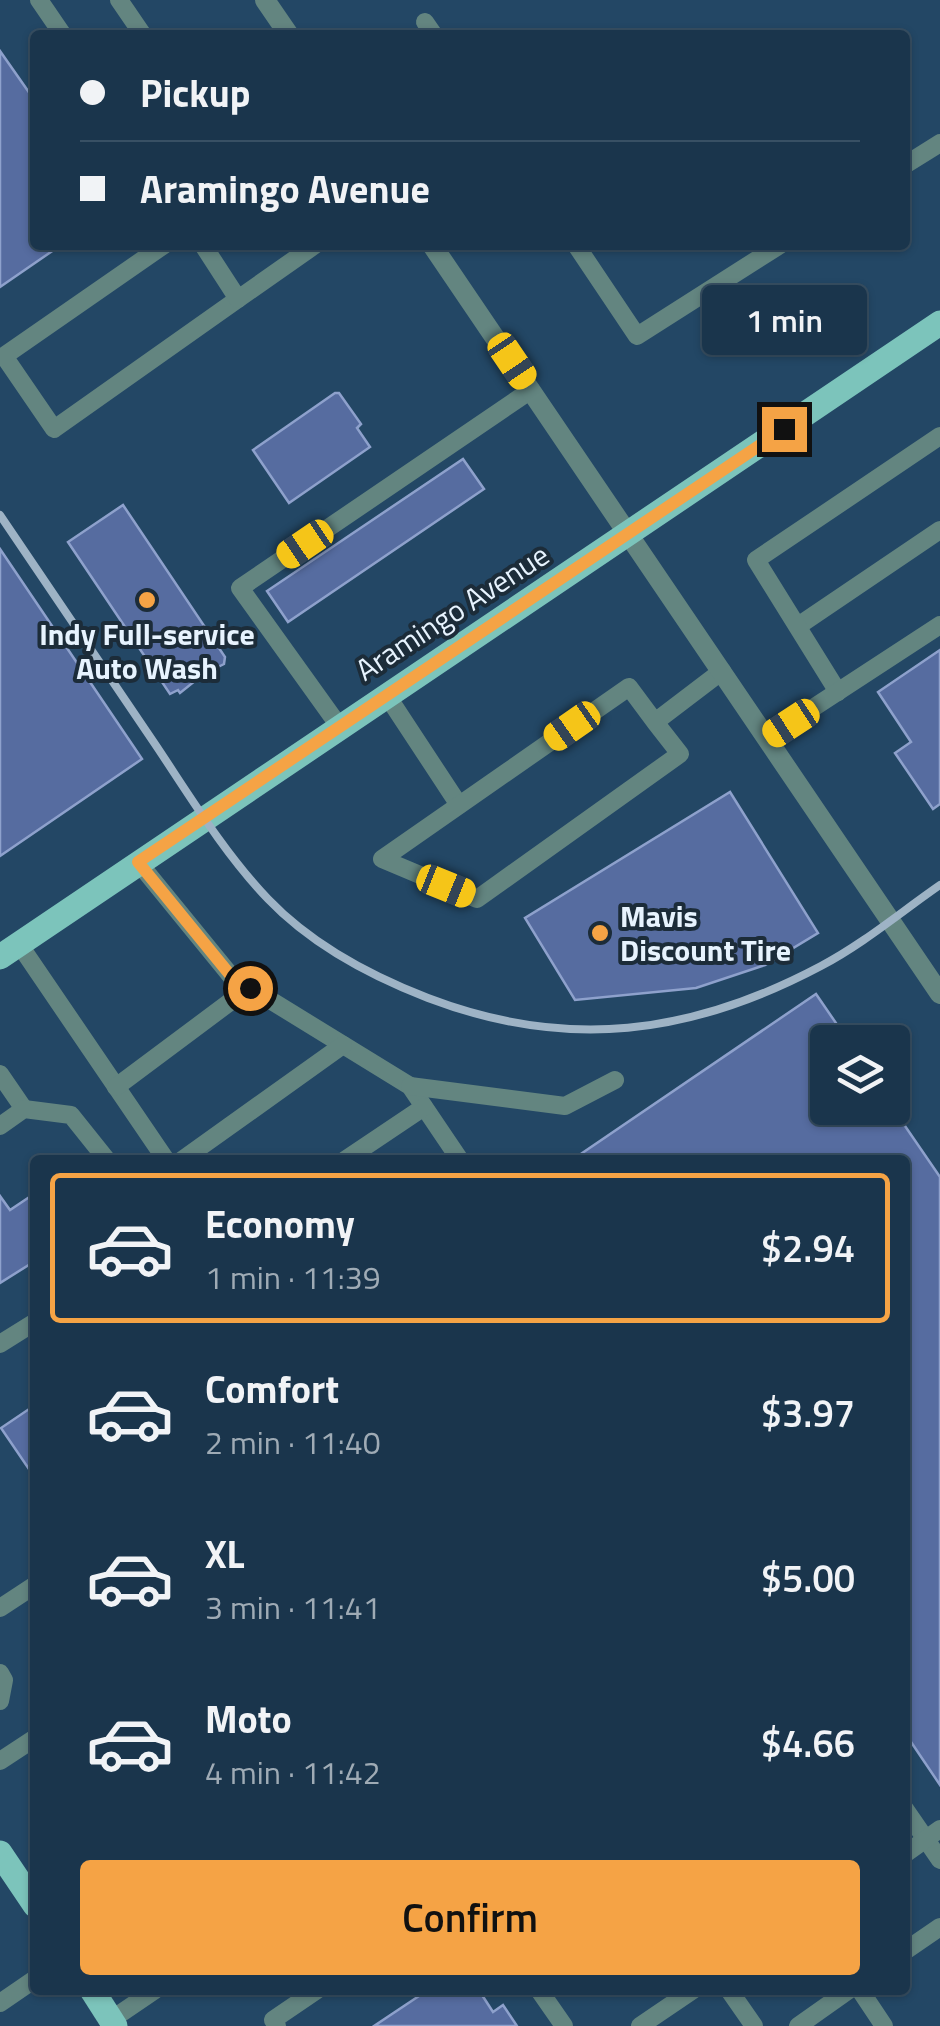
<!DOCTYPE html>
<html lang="en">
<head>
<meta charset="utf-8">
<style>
  :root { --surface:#1a354c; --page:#233d53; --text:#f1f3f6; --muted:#9fabb5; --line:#385064; --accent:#f5a345 }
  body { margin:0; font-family:"Titillium Web",sans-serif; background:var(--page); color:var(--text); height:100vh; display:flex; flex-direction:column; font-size:38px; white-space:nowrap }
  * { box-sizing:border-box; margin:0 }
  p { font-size:32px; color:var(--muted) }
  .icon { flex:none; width:55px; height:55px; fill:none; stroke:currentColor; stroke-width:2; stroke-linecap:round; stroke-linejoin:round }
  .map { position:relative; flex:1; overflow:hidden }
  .panel { position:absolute; left:30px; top:1155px; width:880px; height:840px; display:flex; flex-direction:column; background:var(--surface); border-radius:10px; box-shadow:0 2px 8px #0004,0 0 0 2px var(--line) }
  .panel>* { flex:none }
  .banner { position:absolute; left:30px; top:30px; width:880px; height:220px; border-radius:10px; box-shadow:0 2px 8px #0004,0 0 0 2px var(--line); display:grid; align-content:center; height:220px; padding:0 50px; background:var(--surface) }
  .buttons { position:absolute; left:810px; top:1025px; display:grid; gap:20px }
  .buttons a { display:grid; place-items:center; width:100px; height:100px; border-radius:10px; background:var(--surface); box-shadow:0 2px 8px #0004,0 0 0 2px var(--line); font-size:50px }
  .end { position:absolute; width:45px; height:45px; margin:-22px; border:12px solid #f5a345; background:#111; box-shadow:0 0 0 5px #111 }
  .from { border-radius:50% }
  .bubble { position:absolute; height:70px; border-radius:10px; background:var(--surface); box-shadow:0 2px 8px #0004,0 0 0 2px var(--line); font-size:32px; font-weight:600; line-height:70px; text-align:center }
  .car { position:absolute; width:30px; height:60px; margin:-30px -15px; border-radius:12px; box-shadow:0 0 8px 2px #0007; background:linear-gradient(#f5c518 24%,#345 0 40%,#f5c518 0 76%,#345 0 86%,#f5c518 0) }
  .banner b { display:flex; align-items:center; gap:35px; height:95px; font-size:38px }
  .banner b+b { border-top:2px solid var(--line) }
  .banner i { width:25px; height:25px; background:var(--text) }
  ul { padding:18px 0 0; list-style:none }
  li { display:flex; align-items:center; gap:30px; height:150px; margin:0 20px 15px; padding:0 30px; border:5px solid transparent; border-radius:10px }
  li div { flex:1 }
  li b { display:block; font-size:38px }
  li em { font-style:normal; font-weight:600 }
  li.current { border-color:var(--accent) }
  li>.icon { width:90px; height:90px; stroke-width:1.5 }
  .button { display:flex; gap:20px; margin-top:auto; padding:20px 50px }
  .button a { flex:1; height:115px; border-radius:10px; background:var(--accent); color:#111; font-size:40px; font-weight:600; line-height:115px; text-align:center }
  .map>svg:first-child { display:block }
  .building { fill:#566ca0; stroke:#8ea1cc; stroke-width:2.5 }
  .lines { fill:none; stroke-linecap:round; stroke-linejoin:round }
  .service { stroke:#638580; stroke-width:18 }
  .minor { stroke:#638580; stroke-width:20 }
  .primary { stroke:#7cc4bb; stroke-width:25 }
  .rail { stroke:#9eb3c5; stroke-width:8 }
  .route { stroke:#f5a345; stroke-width:12 }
  .poi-dot { fill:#f5a345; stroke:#1c2c39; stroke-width:4 }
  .labels { text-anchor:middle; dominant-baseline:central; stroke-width:8; stroke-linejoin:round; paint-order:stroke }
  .street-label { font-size:30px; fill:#e7f3fe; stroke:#1c2c39 }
  .poi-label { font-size:30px; font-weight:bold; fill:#e7f3fe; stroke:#1c2c39 }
</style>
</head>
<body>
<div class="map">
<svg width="940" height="2026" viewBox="0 0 940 2026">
  <rect width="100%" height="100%" fill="#234765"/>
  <g class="building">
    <polygon points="0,51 35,101 35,245 61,245 0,287"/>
    <polygon points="335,393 339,393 361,424 357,428 370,447 289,503 253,450"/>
    <polygon points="463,459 484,489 288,622 267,591"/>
    <polygon points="123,505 225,657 224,664 218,667 216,664 180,693 178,690 170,694 68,542"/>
    <polygon points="0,549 142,759 0,856"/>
    <polygon points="940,650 940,804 933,809 895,753 911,742 878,692"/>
    <polygon points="730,792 818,933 765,965 696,988 575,1000 525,918"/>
    <polygon points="816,994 849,1042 828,1042 828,1108 892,1107 940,1177 940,1785 905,1733 905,1160 572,1160"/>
    <polygon points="0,1196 10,1210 31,1196 35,1202 35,1261 0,1283"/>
    <polygon points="35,1405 35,1478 1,1428"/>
    <polygon points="428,1990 484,1990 482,1995 493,2012 503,2005 517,2026 374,2026"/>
  </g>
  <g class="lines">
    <g class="service">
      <polyline points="39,0 63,35"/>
      <polyline points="119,0 143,35"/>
      <polyline points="425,22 434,35"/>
      <polyline points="905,165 940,143"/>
      <polyline points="164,245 4,356 54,429 238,299"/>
      <polyline points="203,245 238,299 315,245"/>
      <polyline points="576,245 637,336 780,245"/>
      <polyline points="798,626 940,530"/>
      <polyline points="838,692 756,560 940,436"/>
      <polyline points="386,694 459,805"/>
      <polyline points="655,722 680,754 477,899 382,859 629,687 655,722 722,671"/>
      <polyline points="339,726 240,588 531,390"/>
      <polyline points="767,738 940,625"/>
      <polyline points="138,862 231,976 410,1086 460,1160"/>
      <polyline points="19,944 166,1160"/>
      <polyline points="0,1074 24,1109"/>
      <polyline points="410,1086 565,1106 615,1080"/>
      <polyline points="116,1087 250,987"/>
      <polyline points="0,1126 24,1109 71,1115 107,1160"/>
      <polyline points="182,1160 343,1045"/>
      <polyline points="345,1160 424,1107"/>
      <polyline points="0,1344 35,1322"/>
      <polyline points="0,1608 35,1585"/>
      <polyline points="0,1673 4,1680 0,1701"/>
      <polyline points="0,1761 35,1738"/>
      <polyline points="905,1809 940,1860"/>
      <polyline points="905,1854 940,1829"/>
      <polyline points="905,1951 940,1927"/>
      <polyline points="539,1990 564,2026"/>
      <polyline points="729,1990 754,2026"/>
      <polyline points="860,1990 884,2026"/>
      <polyline points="0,2003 35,1979"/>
      <polyline points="111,2020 155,1990"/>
      <polyline points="277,2026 273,2020 317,1990"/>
      <polyline points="640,2026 693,1990"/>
      <polyline points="798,2026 849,1990"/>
    </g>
    <g class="minor">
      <polyline points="265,0 289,35"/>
      <polyline points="432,245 940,994"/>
    </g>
    <g class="primary">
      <polyline points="0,957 940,323"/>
      <polyline points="0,1853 35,1905"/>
      <polyline points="92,1990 115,2026"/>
    </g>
    <path class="rail" d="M 0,515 C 52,592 104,669 157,747 C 191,798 225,854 268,899 C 311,944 371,976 428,998 C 567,1051 691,1035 821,966 C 863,944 901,912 940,885"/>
  </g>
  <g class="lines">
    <polyline class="route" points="250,988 231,976 138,862 784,429"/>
  </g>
  <g class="poi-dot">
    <circle cx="147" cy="600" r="10"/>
    <circle cx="600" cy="933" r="10"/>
  </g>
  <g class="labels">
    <g class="street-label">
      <text transform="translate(452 612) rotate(-33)">Aramingo Avenue</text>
    </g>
    <g class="poi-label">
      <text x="147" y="634">Indy Full-service<tspan x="147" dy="34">Auto Wash</tspan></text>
      <text x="620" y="916" text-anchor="start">Mavis<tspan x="620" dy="34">Discount Tire</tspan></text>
    </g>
  </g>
</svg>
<div class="buttons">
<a><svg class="icon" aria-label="layers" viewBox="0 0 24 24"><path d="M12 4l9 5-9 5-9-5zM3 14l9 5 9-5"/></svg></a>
</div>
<i class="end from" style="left:250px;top:988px"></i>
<i class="end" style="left:784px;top:429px"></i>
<div class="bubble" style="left:702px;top:285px;width:165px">1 min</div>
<i class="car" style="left:512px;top:361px;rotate:146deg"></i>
<i class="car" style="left:305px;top:544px;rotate:236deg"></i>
<i class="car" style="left:791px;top:723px;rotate:237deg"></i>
<i class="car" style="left:572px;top:726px;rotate:235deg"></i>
<i class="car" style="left:446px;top:886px;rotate:112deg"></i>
<div class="banner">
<b><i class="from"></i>Pickup</b>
<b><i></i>Aramingo Avenue</b>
</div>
<section class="panel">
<ul>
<li class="current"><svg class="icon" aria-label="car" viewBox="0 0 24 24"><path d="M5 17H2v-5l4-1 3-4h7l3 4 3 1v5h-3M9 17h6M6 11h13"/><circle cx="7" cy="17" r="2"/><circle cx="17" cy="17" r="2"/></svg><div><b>Economy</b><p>1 min · 11:39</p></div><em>$2.94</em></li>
<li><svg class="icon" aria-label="car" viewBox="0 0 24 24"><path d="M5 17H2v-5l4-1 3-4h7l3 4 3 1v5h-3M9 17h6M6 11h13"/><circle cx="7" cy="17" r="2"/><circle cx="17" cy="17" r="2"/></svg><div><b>Comfort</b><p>2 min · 11:40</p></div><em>$3.97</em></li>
<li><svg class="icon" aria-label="car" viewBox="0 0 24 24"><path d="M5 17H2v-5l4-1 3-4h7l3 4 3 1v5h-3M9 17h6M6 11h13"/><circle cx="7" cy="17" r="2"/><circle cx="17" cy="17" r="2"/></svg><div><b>XL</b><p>3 min · 11:41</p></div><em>$5.00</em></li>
<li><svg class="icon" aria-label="car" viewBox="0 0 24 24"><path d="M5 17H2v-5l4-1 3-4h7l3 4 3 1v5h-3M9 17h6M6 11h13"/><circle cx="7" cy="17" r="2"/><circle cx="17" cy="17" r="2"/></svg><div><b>Moto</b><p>4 min · 11:42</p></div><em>$4.66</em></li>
</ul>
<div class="button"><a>Confirm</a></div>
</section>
</div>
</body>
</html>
